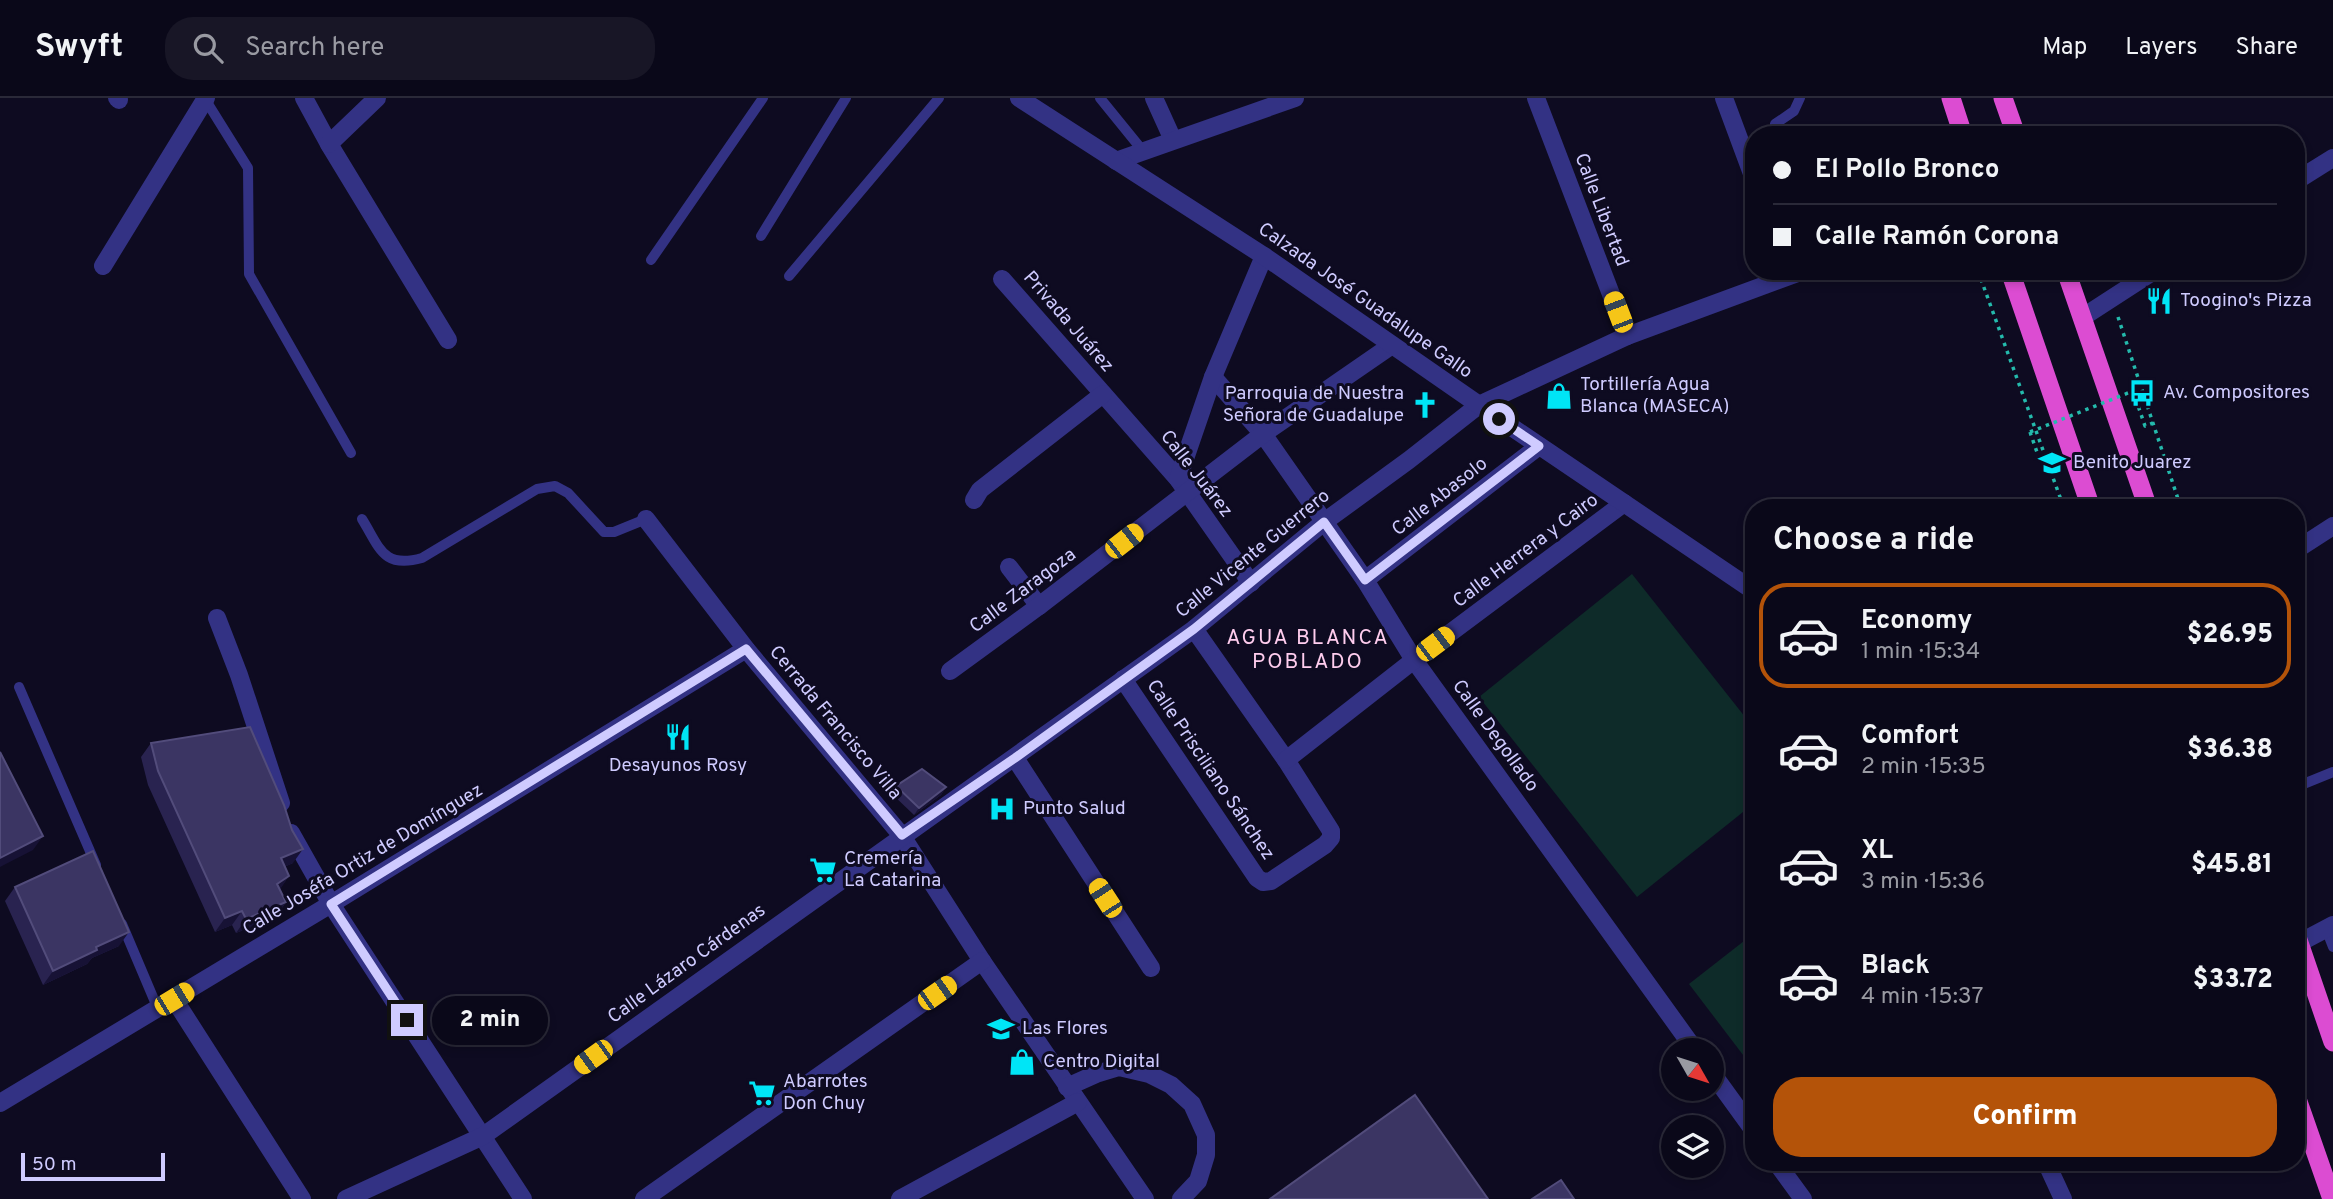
<!DOCTYPE html>
<html lang="en">
<head>
<meta charset="utf-8">
<style>
  :root { --surface:#0a0819; --page:#181626; --text:#f1f3f6; --muted:#999aa2; --line:#2a2938; --accent:#b45309 }
  body { margin:0; font-family:Overpass,sans-serif; background:var(--page); color:var(--text); height:100vh; display:flex; flex-direction:column; font-size:26px; white-space:nowrap }
  * { box-sizing:border-box; margin:0 }
  p { font-size:23px; color:var(--muted) }
  .icon { flex:none; width:38px; height:38px; fill:none; stroke:currentColor; stroke-width:2; stroke-linecap:round; stroke-linejoin:round }
  .map { position:relative; flex:1; overflow:hidden }
  .drawer { position:absolute; left:1745px; top:401px; width:560px; height:672px; display:flex; flex-direction:column; background:var(--surface); border-radius:28px; box-shadow:0 4px 10px #0003,0 0 0 2px var(--line) }
  .drawer>* { flex:none }
  .guide { position:absolute; left:1745px; top:28px; width:560px; height:154px; border-radius:28px; box-shadow:0 4px 10px #0003,0 0 0 2px var(--line); display:grid; align-content:center; height:154px; padding:0 28px; background:var(--surface) }
  .needle { width:46px; rotate:129deg }
  .tools { position:absolute; left:1661px; top:940px; display:grid; gap:14px }
  .tools a { display:grid; place-items:center; width:63px; height:63px; border-radius:50%; background:var(--surface); box-shadow:0 4px 10px #0003,0 0 0 2px var(--line); font-size:35px }
  .scale { position:absolute; left:21px; bottom:18px; width:144px; box-sizing:border-box; padding-left:7px; border:4px solid #cfcbff; border-top:0; font-size:19px; line-height:24px; white-space:nowrap; color:#cfcbff; -webkit-text-stroke:5px #0e0b21; paint-order:stroke }
  .end { position:absolute; width:32px; height:32px; margin:-16px; border:9px solid #cfcbff; background:#111; box-shadow:0 0 0 4px #111 }
  .from { border-radius:50% }
  .bubble { position:absolute; height:49px; border-radius:24px; background:var(--surface); box-shadow:0 4px 10px #0003,0 0 0 2px var(--line); font-size:23px; font-weight:800; line-height:49px; text-align:center }
  .car { position:absolute; width:21px; height:42px; margin:-21px -10px; border-radius:9px; box-shadow:0 0 5px 2px #0007; background:linear-gradient(#f5c518 24%,#345 0 40%,#f5c518 0 76%,#345 0 86%,#f5c518 0) }
  .guide b { display:flex; align-items:center; gap:24px; height:66px; font-size:26px }
  .guide b+b { border-top:2px solid var(--line) }
  .guide i { width:18px; height:18px; background:var(--text) }
  ul { padding:0; list-style:none }
  li { display:flex; align-items:center; gap:21px; height:105px; margin:0 14px 10px; padding:0 14px; border:4px solid transparent; border-radius:28px }
  li div { flex:1 }
  li b { display:block; font-size:26px }
  li em { font-style:normal; font-weight:800 }
  li.active { border-color:var(--accent) }
  li>.icon { width:63px; height:63px; stroke-width:1.5 }
  h2 { padding:0 28px; font-size:32px; line-height:84px }
  .button { display:flex; gap:14px; margin-top:auto; padding:14px 28px }
  .button a { flex:1; height:80px; border-radius:28px; background:var(--accent); color:#fff; font-size:28px; font-weight:800; line-height:80px; text-align:center }
  header { display:flex; align-items:center; gap:42px; box-sizing:border-box; height:98px; padding:0 35px; background:var(--surface); border-bottom:2px solid var(--line) }
  header strong { font-size:33px }
  nav { display:flex; gap:38px; margin-inline-start:auto; font-size:24px }
  .search { width:490px; height:63px; background:var(--page); display:flex; align-items:center; gap:18px; box-sizing:border-box; padding:0 24px; border-radius:28px; color:var(--muted); font-size:26px }
  .map>svg:first-child { display:block }
  .green { fill:#0e2b29 }
  .lines { fill:none; stroke-linecap:round; stroke-linejoin:round }
  .path { stroke:#24baac; stroke-width:3.5; stroke-dasharray:3.5 5; stroke-linecap:butt }
  .service { stroke:#333284; stroke-width:10 }
  .minor { stroke:#333284; stroke-width:18 }
  .tertiary { stroke:#333284; stroke-width:18 }
  .trunk { stroke:#dc4cd2; stroke-width:19 }
  .path-bridge { stroke:#24baac; stroke-width:3.5; stroke-dasharray:3.5 5; stroke-linecap:butt }
  .wall { fill:#292350 }
  .shaded-wall { fill:#171235 }
  .building { fill:#3b3563; stroke:#524c7b; stroke-width:2 }
  .route { stroke:#cfcbff; stroke-width:9 }
  .labels { text-anchor:middle; dominant-baseline:central; stroke-width:6; stroke-linejoin:round; paint-order:stroke }
  .street-label { font-size:19px; fill:#cfcbff; stroke:#0e0b21 }
  .poi-label { font-size:19px; fill:#cfcbff; stroke:#0e0b21; text-anchor:start }
  .neighbourhood-label { font-size:21px; letter-spacing:2px; fill:#ffcdee; stroke:#0e0b21 }
</style>
</head>
<body>
<header>
<strong>Swyft</strong>
<div class="search"><svg class="icon" aria-label="search" viewBox="0 0 24 24"><circle cx="10" cy="10" r="6"/><path d="M15 15l6 6"/></svg>Search here</div>
<nav><a>Map</a><a>Layers</a><a>Share</a></nav>
</header>
<div class="map">
<svg width="2333" height="1101" viewBox="0 0 2333 1101">
  <rect width="100%" height="100%" fill="#0e0b21"/>
  <g class="green">
    <polygon points="1632,476 1753,629 1753,706 1637,799 1479,599"/>
    <polygon points="1753,836 1753,970 1689,886"/>
  </g>
  <g class="lines">
    <g class="path">
      <polyline points="1978,173 2064,410"/>
      <polyline points="2118,219 2181,410"/>
      <polyline points="2133,293 2145,328 2153,325"/>
      <polyline points="2030,334 2039,360 2046,357"/>
    </g>
    <g class="service">
      <polyline points="1100,0 1143,53"/>
      <polyline points="205,1 248,70 249,176 351,355"/>
      <polyline points="1775,26 1794,13 1800,0"/>
      <polyline points="761,138 846,0"/>
      <polyline points="651,162 763,0"/>
      <polyline points="789,178 939,0"/>
      <path d="M 362,421 C 380,450 383,471 422,460 L 537,391 L 555,388 L 568,395 L 604,434 L 614,434 L 646,421"/>
      <polyline points="19,589 96,767"/>
      <polyline points="2296,689 2333,674"/>
      <polyline points="122,826 158,911"/>
      <polyline points="2326,831 2333,849"/>
    </g>
    <g class="minor">
      <polyline points="117,0 119,2"/>
      <polyline points="304,0 329,46 448,242"/>
      <polyline points="1154,0 1173,42"/>
      <polyline points="1536,0 1627,238"/>
      <polyline points="1724,0 1754,81"/>
      <polyline points="329,46 377,0"/>
      <polyline points="1116,63 1295,0"/>
      <polyline points="2296,83 2333,60"/>
      <polyline points="103,168 206,0"/>
      <polyline points="1002,181 1178,381 1251,485"/>
      <polyline points="2083,219 2154,173"/>
      <polyline points="1213,279 1263,336 1365,482 1414,562 1695,952"/>
      <polyline points="1178,381 1213,279 1264,158"/>
      <polyline points="974,402 980,392 1103,296"/>
      <polyline points="646,421 746,551 902,738 982,863 1145,1101"/>
      <polyline points="2296,452 2333,428"/>
      <polyline points="1009,469 1039,508"/>
      <polyline points="1365,482 1539,348"/>
      <polyline points="217,520 239,577 281,705"/>
      <polyline points="950,573 1039,508 1263,336 1392,247"/>
      <polyline points="1123,581 1257,780 1263,784 1271,783 1325,747 1331,740 1331,733 1286,662 1194,531"/>
      <polyline points="1015,660 1151,870"/>
      <polyline points="1286,662 1414,562 1624,405"/>
      <polyline points="291,735 331,806 523,1101"/>
      <polyline points="2299,845 2333,827"/>
      <polyline points="174,901 302,1101"/>
      <polyline points="1712,975 1754,1033"/>
      <polyline points="1067,989 1096,976 1119,969 1149,976 1171,987 1192,1006 1206,1037 1206,1057 1198,1083 1181,1101"/>
      <polyline points="0,1005 331,806 746,551"/>
      <polyline points="1776,1064 1803,1101"/>
      <polyline points="2046,1064 2063,1101"/>
      <polyline points="346,1101 483,1038 1194,531 1324,424 1409,362 1479,307 1627,238 1803,173"/>
      <polyline points="644,1101 982,863"/>
      <polyline points="900,1101 1078,1004"/>
    </g>
    <polyline class="tertiary" points="1019,0 1264,158 1479,307 1754,493"/>
    <g class="trunk">
      <polyline points="1951,0 1963,37"/>
      <polyline points="2003,0 2016,37"/>
      <polyline points="2010,173 2091,410"/>
      <polyline points="2066,173 2148,410"/>
      <polyline points="2296,836 2333,944"/>
      <polyline points="2296,998 2332,1101"/>
    </g>
    <polyline class="path-bridge" points="2030,334 2133,293"/>
  </g>
  <g class="wall">
    <polygon points="151,645 293,765 284,769 289,778 279,792 286,804 276,819 236,835 232,827 215,834 148,687 141,659"/>
    <polygon points="896,688 946,689 941,697 914,717 891,695"/>
    <polygon points="15,789 119,848 92,860 87,866 43,887 5,803"/>
  </g>
  <g class="shaded-wall">
    <polygon points="946,689 941,697 914,717 919,710"/>
    <polygon points="43,738 33,752 0,769 0,760"/>
    <polygon points="303,751 293,765 271,775 281,760"/>
    <polygon points="289,778 279,793 277,786"/>
    <polygon points="286,804 276,819 236,835 246,821"/>
    <polygon points="242,813 232,827 215,834 225,820"/>
    <polygon points="129,834 119,848 92,860 87,866 43,887 53,873 96,849"/>
  </g>
  <g class="building">
    <polygon points="250,629 284,707 292,732 303,751 281,760 289,778 277,786 286,804 246,821 242,813 225,820 158,673 151,645"/>
    <polygon points="0,654 43,738 0,760"/>
    <polygon points="922,671 946,689 919,710 896,688"/>
    <polygon points="93,753 129,834 96,849 97,852 53,873 15,789"/>
    <polygon points="1415,997 1488,1101 1270,1101"/>
    <polygon points="1561,1082 1574,1101 1532,1101"/>
  </g>
  <g class="lines">
    <polyline class="route" points="407,922 331,806 746,551 902,737 1015,660 1194,531 1324,424 1365,482 1539,348 1499,321"/>
  </g>
  <defs>
    <symbol id="restaurant-bare" viewBox="-9 -9 18 18"><path d="M-5-6h1v4h1v-4h1v4h1v-4h1v5L-1.5 .5V6h-2V.5L-5-1ZM5-6V6H3V1.5H1.5Q1.5-4 5-6Z" fill="#00e5f6" stroke="#0e0b21" stroke-width="2.5" paint-order="stroke"/></symbol>
    <symbol id="bus-bare" viewBox="-9 -9 18 18"><path d="M-5-6H5V4H4V6H2V4H-2V6H-4V4H-5ZM-3.5-4V0h7V-4ZM-3.5 1.2v1.5H-2V1.2ZM2 1.2v1.5H3.5V1.2Z" fill="#00e5f6" stroke="#0e0b21" stroke-width="2.5" paint-order="stroke"/></symbol>
    <symbol id="shop-bare" viewBox="-9 -9 18 18"><path d="M-5-2.5h2.3a2.7 3.5 0 0 1 5.4 0H5L5.5 6h-11ZM-1.5-2.5h3a1.5 2.3 0 0 0-3 0Z" fill="#00e5f6" stroke="#0e0b21" stroke-width="2.5" paint-order="stroke"/></symbol>
    <symbol id="church-bare" viewBox="-9 -9 18 18"><path d="M-1.2-6h2.4v3.5h3.3v2.4h-3.3V6h-2.4V-.1h-3.3v-2.4h3.3Z" fill="#00e5f6" stroke="#0e0b21" stroke-width="2.5" paint-order="stroke"/></symbol>
    <symbol id="school-bare" viewBox="-9 -9 18 18"><path d="M0-5L7-2L0 1L-7-2ZM-4 1L0 2.5L4 1V4Q0 6-4 4Z" fill="#00e5f6" stroke="#0e0b21" stroke-width="2.5" paint-order="stroke"/></symbol>
    <symbol id="hospital-bare" viewBox="-9 -9 18 18"><path d="M-5-5h3v3.5h4V-5h3V5h-3V1.5h-4V5h-3Z" fill="#00e5f6" stroke="#0e0b21" stroke-width="2.5" paint-order="stroke"/></symbol>
    <symbol id="supermarket-bare" viewBox="-9 -9 18 18"><path d="M-6-5.5h2.5l.6 2H6L4.5 2H-2.5L-4.4-4H-6ZM-1.5 3.2a1.3 1.3 0 1 0 .1 0ZM3 3.2a1.3 1.3 0 1 0 .1 0Z" fill="#00e5f6" stroke="#0e0b21" stroke-width="2.5" paint-order="stroke"/></symbol>
  </defs>
  <g fill-rule="evenodd">
    <use href="#restaurant-bare" x="2140" y="184" width="38" height="38"/>
    <use href="#bus-bare" x="2123" y="276" width="38" height="38"/>
    <use href="#shop-bare" x="1540" y="279" width="38" height="38"/>
    <use href="#church-bare" x="1406" y="288" width="38" height="38"/>
    <use href="#school-bare" x="2033" y="346" width="38" height="38"/>
    <use href="#restaurant-bare" x="659" y="620" width="38" height="38"/>
    <use href="#hospital-bare" x="983" y="692" width="38" height="38"/>
    <use href="#supermarket-bare" x="804" y="753" width="38" height="38"/>
    <use href="#school-bare" x="982" y="912" width="38" height="38"/>
    <use href="#shop-bare" x="1003" y="945" width="38" height="38"/>
    <use href="#supermarket-bare" x="743" y="976" width="38" height="38"/>
  </g>
  <g class="labels">
    <g class="street-label">
      <text transform="translate(1601 112) rotate(69)">Calle Libertad</text>
      <text transform="translate(1365 203) rotate(35)">Calzada José Guadalupe Gallo</text>
      <text transform="translate(1068 224) rotate(49)">Privada Juárez</text>
      <text transform="translate(1196 376) rotate(52)">Calle Juárez</text>
      <text transform="translate(1440 399) rotate(-38)">Calle Abasolo</text>
      <text transform="translate(1526 453) rotate(-37)">Calle Herrera y Cairo</text>
      <text transform="translate(1253 456) rotate(-39)">Calle Vicente Guerrero</text>
      <text transform="translate(1023 493) rotate(-37)">Calle Zaragoza</text>
      <text transform="translate(835 625) rotate(50)">Cerrada Francisco Villa</text>
      <text transform="translate(1495 638) rotate(54)">Calle Degollado</text>
      <text transform="translate(1210 672) rotate(56)">Calle Prisciliano Sánchez</text>
      <text transform="translate(363 762) rotate(-31)">Calle Joséfa Ortiz de Domínguez</text>
      <text transform="translate(687 866) rotate(-36)">Calle Lázaro Cárdenas</text>
    </g>
    <g class="poi-label">
      <text x="2180" y="203">Toogino's Pizza</text>
      <text x="1580" y="287">Tortillería Agua<tspan x="1580" dy="22">Blanca (MASECA)</tspan></text>
      <text x="2163" y="295">Av. Compositores</text>
      <text x="1404" y="296" text-anchor="end">Parroquia de Nuestra<tspan x="1404" dy="22">Señora de Guadalupe</tspan></text>
      <text x="2073" y="365">Benito Juarez</text>
      <text x="678" y="668" text-anchor="middle">Desayunos Rosy</text>
      <text x="1023" y="711">Punto Salud</text>
      <text x="844" y="761">Cremería<tspan x="844" dy="22">La Catarina</tspan></text>
      <text x="1022" y="931">Las Flores</text>
      <text x="1043" y="964">Centro Digital</text>
      <text x="783" y="984">Abarrotes<tspan x="783" dy="22">Don Chuy</tspan></text>
    </g>
    <g class="neighbourhood-label">
      <text x="1308" y="540">AGUA BLANCA<tspan x="1308" dy="24">POBLADO</tspan></text>
    </g>
  </g>
</svg>
<div class="tools">
<a><svg class="needle" viewBox="-14 -14 28 28"><path d="M0-13l5 13h-10z" fill="#e53935"/><path d="M0 13l5-13h-10z" fill="#999aa2"/></svg></a>
<a><svg class="icon" aria-label="layers" viewBox="0 0 24 24"><path d="M12 4l9 5-9 5-9-5zM3 14l9 5 9-5"/></svg></a>
</div>
<div class="scale">50 m</div>
<i class="end from" style="left:1499px;top:321px"></i>
<i class="end" style="left:407px;top:922px"></i>
<div class="bubble" style="left:432px;top:898px;width:116px">2 min</div>
<i class="car" style="left:1618px;top:214px;rotate:339deg"></i>
<i class="car" style="left:1124px;top:443px;rotate:52deg"></i>
<i class="car" style="left:1435px;top:546px;rotate:53deg"></i>
<i class="car" style="left:1105px;top:800px;rotate:327deg"></i>
<i class="car" style="left:937px;top:895px;rotate:55deg"></i>
<i class="car" style="left:174px;top:901px;rotate:59deg"></i>
<i class="car" style="left:593px;top:959px;rotate:234deg"></i>
<div class="guide">
<b><i class="from"></i>El Pollo Bronco</b>
<b><i></i>Calle Ramón Corona</b>
</div>
<section class="drawer">
<h2>Choose a ride</h2>
<ul>
<li class="active"><svg class="icon" aria-label="car" viewBox="0 0 24 24"><path d="M5 17H2v-5l4-1 3-4h7l3 4 3 1v5h-3M9 17h6M6 11h13"/><circle cx="7" cy="17" r="2"/><circle cx="17" cy="17" r="2"/></svg><div><b>Economy</b><p>1 min · 15:34</p></div><em>$26.95</em></li>
<li><svg class="icon" aria-label="car" viewBox="0 0 24 24"><path d="M5 17H2v-5l4-1 3-4h7l3 4 3 1v5h-3M9 17h6M6 11h13"/><circle cx="7" cy="17" r="2"/><circle cx="17" cy="17" r="2"/></svg><div><b>Comfort</b><p>2 min · 15:35</p></div><em>$36.38</em></li>
<li><svg class="icon" aria-label="car" viewBox="0 0 24 24"><path d="M5 17H2v-5l4-1 3-4h7l3 4 3 1v5h-3M9 17h6M6 11h13"/><circle cx="7" cy="17" r="2"/><circle cx="17" cy="17" r="2"/></svg><div><b>XL</b><p>3 min · 15:36</p></div><em>$45.81</em></li>
<li><svg class="icon" aria-label="car" viewBox="0 0 24 24"><path d="M5 17H2v-5l4-1 3-4h7l3 4 3 1v5h-3M9 17h6M6 11h13"/><circle cx="7" cy="17" r="2"/><circle cx="17" cy="17" r="2"/></svg><div><b>Black</b><p>4 min · 15:37</p></div><em>$33.72</em></li>
</ul>
<div class="button"><a>Confirm</a></div>
</section>
</div>
</body>
</html>
